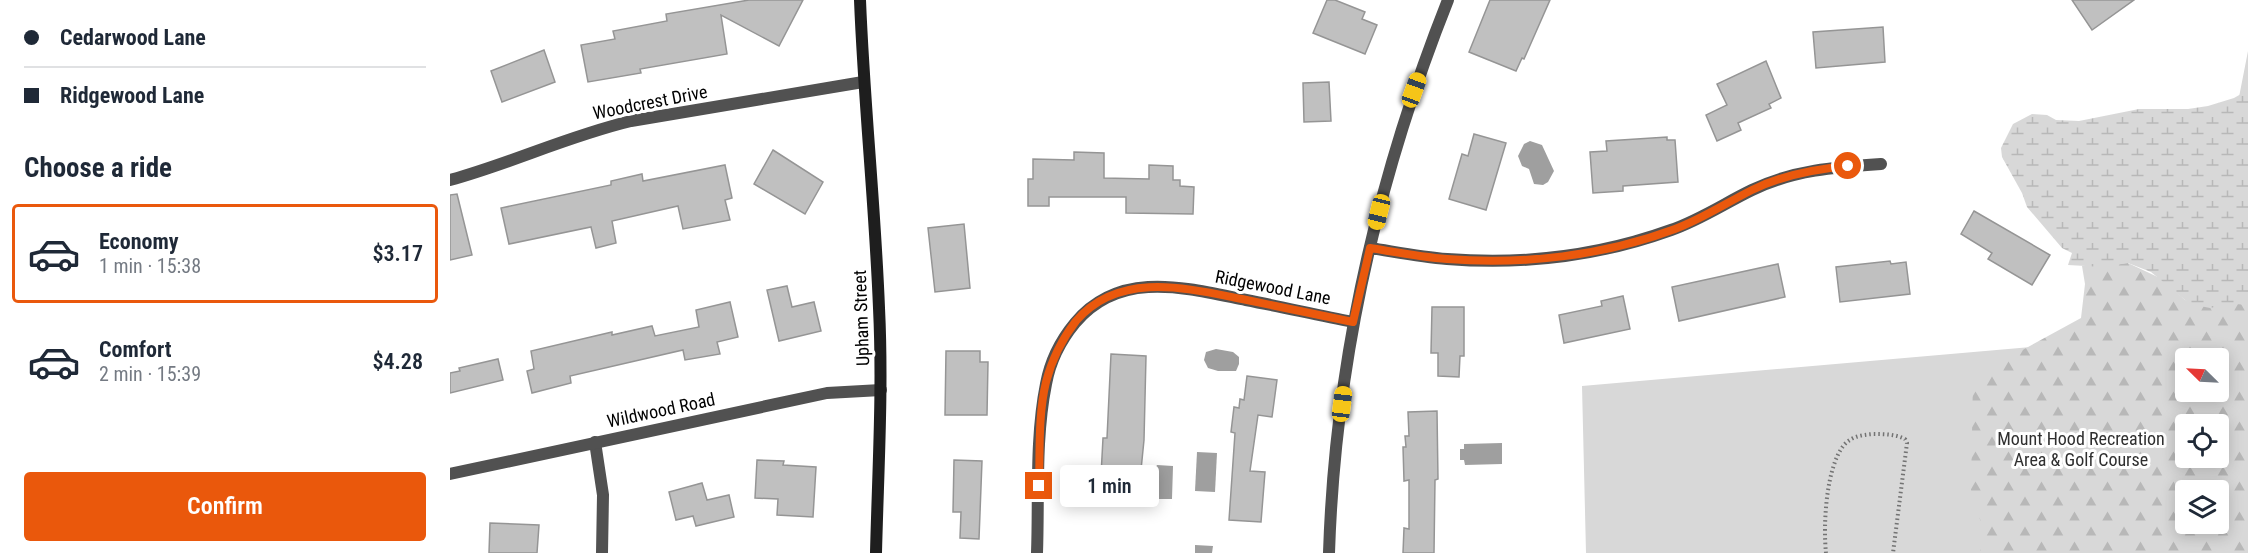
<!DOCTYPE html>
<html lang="en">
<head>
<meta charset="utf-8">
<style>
  :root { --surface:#fff; --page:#f6f6f7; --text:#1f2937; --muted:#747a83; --line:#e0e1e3; --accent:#ea580c }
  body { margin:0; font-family:"Roboto Condensed",sans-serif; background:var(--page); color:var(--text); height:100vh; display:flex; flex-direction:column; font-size:22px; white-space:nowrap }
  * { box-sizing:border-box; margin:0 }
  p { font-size:20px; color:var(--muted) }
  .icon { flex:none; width:33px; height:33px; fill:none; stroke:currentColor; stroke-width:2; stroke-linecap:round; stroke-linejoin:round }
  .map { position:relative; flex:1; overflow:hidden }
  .sheet { display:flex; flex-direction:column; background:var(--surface); width:450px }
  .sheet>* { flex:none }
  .hud { display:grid; align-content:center; height:132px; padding:0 24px; background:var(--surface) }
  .needle { width:39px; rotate:294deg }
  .fabs { position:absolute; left:1725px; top:348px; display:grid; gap:12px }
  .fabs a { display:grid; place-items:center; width:54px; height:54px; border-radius:6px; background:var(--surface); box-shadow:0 3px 15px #0003; font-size:30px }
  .end { position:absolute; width:27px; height:27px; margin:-14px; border:8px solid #ea580c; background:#fff; box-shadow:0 0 0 3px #fff }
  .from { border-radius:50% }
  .bubble { position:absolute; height:42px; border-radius:6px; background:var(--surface); box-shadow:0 3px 15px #0003; font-size:20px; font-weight:600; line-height:42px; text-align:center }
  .car { position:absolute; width:18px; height:36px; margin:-18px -9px; border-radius:8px; box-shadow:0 0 4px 2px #0007; background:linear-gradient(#f5c518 24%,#345 0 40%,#f5c518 0 76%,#345 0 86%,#f5c518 0) }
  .hud b { display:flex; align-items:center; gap:21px; height:57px; font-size:22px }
  .hud b+b { border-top:2px solid var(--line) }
  .hud i { width:15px; height:15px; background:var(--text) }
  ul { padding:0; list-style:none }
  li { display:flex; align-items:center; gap:18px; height:99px; margin:0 12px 9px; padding:0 12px; border:3px solid transparent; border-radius:6px }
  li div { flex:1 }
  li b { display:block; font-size:22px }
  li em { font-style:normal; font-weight:600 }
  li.active { border-color:var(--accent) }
  li>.icon { width:54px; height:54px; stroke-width:1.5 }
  h2 { padding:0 24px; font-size:27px; line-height:72px }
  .cta { display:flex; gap:12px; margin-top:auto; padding:12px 24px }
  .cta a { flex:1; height:69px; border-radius:6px; background:var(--accent); color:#fff; font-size:24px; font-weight:600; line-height:69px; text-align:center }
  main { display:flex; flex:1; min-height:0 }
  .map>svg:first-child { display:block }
  .green { fill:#d8d8d8; fill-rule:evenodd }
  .forest { fill:url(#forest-firs); fill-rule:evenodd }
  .wetland { fill:url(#wetland-marsh) }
  .water { fill:#9f9f9f }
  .building { fill:#c0c0c0; stroke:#959595; stroke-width:1.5 }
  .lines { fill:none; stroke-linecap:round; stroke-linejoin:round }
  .path { stroke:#737373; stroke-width:4; stroke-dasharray:1.5 3; stroke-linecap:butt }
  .minor { stroke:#515151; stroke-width:12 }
  .secondary { stroke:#1e1e1e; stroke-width:12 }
  .route { stroke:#ea580c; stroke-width:8 }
  .labels { text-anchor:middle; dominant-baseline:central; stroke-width:6; stroke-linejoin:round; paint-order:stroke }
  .street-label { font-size:18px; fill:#000; stroke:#fff }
  .park-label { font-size:18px; fill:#2f2f2f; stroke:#fff }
</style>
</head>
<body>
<main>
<section class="sheet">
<div class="hud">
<b><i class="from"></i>Cedarwood Lane</b>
<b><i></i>Ridgewood Lane</b>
</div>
<h2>Choose a ride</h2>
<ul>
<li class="active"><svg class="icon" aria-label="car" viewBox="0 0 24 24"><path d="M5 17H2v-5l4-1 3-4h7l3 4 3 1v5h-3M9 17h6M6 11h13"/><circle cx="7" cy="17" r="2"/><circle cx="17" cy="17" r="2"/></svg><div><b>Economy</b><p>1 min · 15:38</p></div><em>$3.17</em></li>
<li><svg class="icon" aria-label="car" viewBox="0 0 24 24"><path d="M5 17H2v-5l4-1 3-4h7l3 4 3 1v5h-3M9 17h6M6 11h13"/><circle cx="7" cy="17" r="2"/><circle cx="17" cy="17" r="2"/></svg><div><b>Comfort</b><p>2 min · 15:39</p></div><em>$4.28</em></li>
</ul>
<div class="cta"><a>Confirm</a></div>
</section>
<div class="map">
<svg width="1798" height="553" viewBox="0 0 1798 553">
  <defs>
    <pattern id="forest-firs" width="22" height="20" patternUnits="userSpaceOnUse" patternTransform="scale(1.5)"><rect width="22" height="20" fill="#d8d8d8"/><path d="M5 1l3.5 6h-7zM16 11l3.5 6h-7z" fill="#b8b8b8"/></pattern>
    <pattern id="wetland-marsh" width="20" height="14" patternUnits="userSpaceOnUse" patternTransform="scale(1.5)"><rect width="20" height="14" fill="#d8d8d8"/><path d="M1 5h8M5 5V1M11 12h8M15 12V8" fill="none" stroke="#b8b8b8"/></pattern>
  </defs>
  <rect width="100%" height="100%" fill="#fff"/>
  <path class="green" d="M 1798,51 L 1798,553 L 1136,553 L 1132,386 L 1743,333 ZM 1736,358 L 1768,358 L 1768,392 L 1736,392 ZM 1736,424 L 1768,424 L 1768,458 L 1736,458 ZM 1736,490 L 1768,490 L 1768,524 L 1736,524 Z"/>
  <path class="forest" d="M 1678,263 L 1712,279 L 1735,300 L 1798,305 L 1798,553 L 1530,553 L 1532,526 L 1521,490 L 1523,377 L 1631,318 L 1635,284 L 1632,266 ZM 1736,358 L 1768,358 L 1768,392 L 1736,392 ZM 1736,424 L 1768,424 L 1768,458 L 1736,458 ZM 1736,490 L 1768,490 L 1768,524 L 1736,524 Z"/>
  <polygon class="wetland" points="1798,90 1798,305 1787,303 1760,308 1745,305 1735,300 1701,272 1678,263 1653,267 1618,265 1622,253 1612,248 1577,207 1572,193 1552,157 1551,148 1563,124 1582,114 1597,115 1606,120 1629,121 1689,109 1738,109 1758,106 1784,98"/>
  <g class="water">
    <polygon points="1080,141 1092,145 1104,171 1098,182 1093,185 1084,184 1079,169 1072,166 1068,156 1074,144"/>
    <polygon points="766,349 783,352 789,357 789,364 786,371 768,371 758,368 754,360 756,352"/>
    <polygon points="1052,443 1052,464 1015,465 1014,460 1010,460 1010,449 1014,449 1014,444"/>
    <polygon points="747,452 767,453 765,492 745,491"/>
    <polygon points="707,465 723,466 722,499 706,499 705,469"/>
    <polygon points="745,545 763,546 762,553 745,553"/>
  </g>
  <g class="building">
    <polygon points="299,0 353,0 329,46 271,15 277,54 190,69 191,73 138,82 131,45 165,39 163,31 217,21 216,14"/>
    <polygon points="877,0 885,0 915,12 912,19 927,25 915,54 863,33"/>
    <polygon points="1040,0 1100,0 1074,59 1072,58 1066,71 1019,52"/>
    <polygon points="1622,0 1684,0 1642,30"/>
    <polygon points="1433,27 1435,62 1366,68 1363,32"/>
    <polygon points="94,50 105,82 52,102 41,71"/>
    <polygon points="1316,61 1331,98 1319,104 1321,108 1288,123 1291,130 1267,141 1256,115 1277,105 1267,84"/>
    <polygon points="879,82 881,121 854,122 853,83"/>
    <polygon points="1024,134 1056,143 1036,210 999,199 1012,154 1018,156"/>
    <polygon points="1217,137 1217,140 1225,140 1228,182 1173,186 1173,191 1143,193 1140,152 1157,151 1156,141"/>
    <polygon points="323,150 373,182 355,214 304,184"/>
    <polygon points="624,152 654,153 654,178 699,179 699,165 723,166 723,180 730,180 730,186 744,187 743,214 676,213 676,197 599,197 599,206 578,206 578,179 583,179 583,159 624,160"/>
    <polygon points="275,165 282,198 275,200 280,220 233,229 228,206 162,221 166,243 146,248 141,227 59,244 51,208 161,185 161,181 192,174 193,181"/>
    <polygon points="7,194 22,255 0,260 0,195"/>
    <polygon points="1524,211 1600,255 1582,285 1538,259 1542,253 1511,234"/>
    <polygon points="514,224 520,288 485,292 478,228"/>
    <polygon points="1440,261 1441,264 1456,262 1460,294 1390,302 1386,267"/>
    <polygon points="1328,264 1335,297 1229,321 1222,287"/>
    <polygon points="337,286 342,307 364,302 371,331 329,341 317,290"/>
    <polygon points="1173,296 1180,329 1114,343 1109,315 1152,306 1151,301"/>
    <polygon points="280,302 288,337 267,342 270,354 235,360 233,350 120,376 121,383 82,393 77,371 84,369 81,351 162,332 162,335 202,326 205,336 249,327 246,310"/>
    <polygon points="982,307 1014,307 1014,356 1010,356 1009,377 988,376 988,353 981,353"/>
    <polygon points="496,351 530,351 530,362 538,362 537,415 495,415"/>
    <polygon points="661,354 696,356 694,440 690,480 682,479 681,496 650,494 653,438 657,438"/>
    <polygon points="48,359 53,380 0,393 0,373 10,371 9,368"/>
    <polygon points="797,376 827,380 822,417 808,415 800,471 815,472 811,522 779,520 785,433 781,432 784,407 789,408 790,399 794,400"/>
    <polygon points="987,411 988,479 985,480 984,553 953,553 954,528 959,529 959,480 954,481 953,447 956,447 955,436 959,436 958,412"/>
    <polygon points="307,460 334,461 333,465 366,467 363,517 327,515 328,499 305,498"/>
    <polygon points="504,460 532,461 529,539 510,538 511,512 503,512"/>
    <polygon points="252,483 257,500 279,495 284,517 246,526 243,516 226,520 219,492"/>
    <polygon points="40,523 89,525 87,553 39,553"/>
  </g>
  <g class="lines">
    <path class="path" d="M 1376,553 C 1373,525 1376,467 1394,445 C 1402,436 1412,435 1423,434 C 1434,434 1445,434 1455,439 L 1457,443 L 1443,553"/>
    <g class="minor">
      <path d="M 0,180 C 62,163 118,136 181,121 L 413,82"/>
      <path d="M 920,248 C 946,252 971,257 997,259 C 1073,265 1149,256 1221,230 C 1250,220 1275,203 1302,190 C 1343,170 1386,167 1431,164"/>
      <polyline points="145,442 153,495 152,553"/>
      <polyline points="0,474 377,393 431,390"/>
      <path d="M 587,553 C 589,498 585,439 596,384 C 600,362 611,340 625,323 C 670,269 736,288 796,300 C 832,307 867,315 903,322"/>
      <path d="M 879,553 C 885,364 928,176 998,0"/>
    </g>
    <path class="secondary" d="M 410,0 C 414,103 425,205 429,308 C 433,390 428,471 426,553"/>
  </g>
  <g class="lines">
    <path class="route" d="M 589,486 C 590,452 588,415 596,382 C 602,359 612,339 626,321 C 669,271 736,288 792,299 C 829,307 866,314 903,322 L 920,248 C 945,252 971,257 997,259 C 1073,265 1153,256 1225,229 C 1252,219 1276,203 1302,190 C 1332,175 1365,169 1398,166"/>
  </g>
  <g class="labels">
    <g class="street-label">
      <text transform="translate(200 102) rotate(-11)">Woodcrest Drive</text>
      <text transform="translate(823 287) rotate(11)">Ridgewood Lane</text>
      <text transform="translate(411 318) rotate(-92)">Upham Street</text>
      <text transform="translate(211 410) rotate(-12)">Wildwood Road</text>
    </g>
    <g class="park-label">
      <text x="1631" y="438">Mount Hood Recreation<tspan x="1631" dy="21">Area &amp; Golf Course</tspan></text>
    </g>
  </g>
</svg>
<div class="fabs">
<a><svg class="needle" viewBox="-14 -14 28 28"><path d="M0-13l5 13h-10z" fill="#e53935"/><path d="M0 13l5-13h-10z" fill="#747a83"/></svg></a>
<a><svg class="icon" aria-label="locate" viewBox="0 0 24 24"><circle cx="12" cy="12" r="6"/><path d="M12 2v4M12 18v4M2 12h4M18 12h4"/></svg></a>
<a><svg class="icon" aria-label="layers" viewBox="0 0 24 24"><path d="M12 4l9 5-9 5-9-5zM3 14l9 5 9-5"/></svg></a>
</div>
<i class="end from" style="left:1398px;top:166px"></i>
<i class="end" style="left:589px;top:486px"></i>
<div class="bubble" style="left:610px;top:465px;width:99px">1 min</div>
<i class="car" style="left:964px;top:90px;rotate:20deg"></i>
<i class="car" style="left:929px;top:212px;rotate:194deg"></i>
<i class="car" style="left:892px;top:404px;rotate:7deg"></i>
</div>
</main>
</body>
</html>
